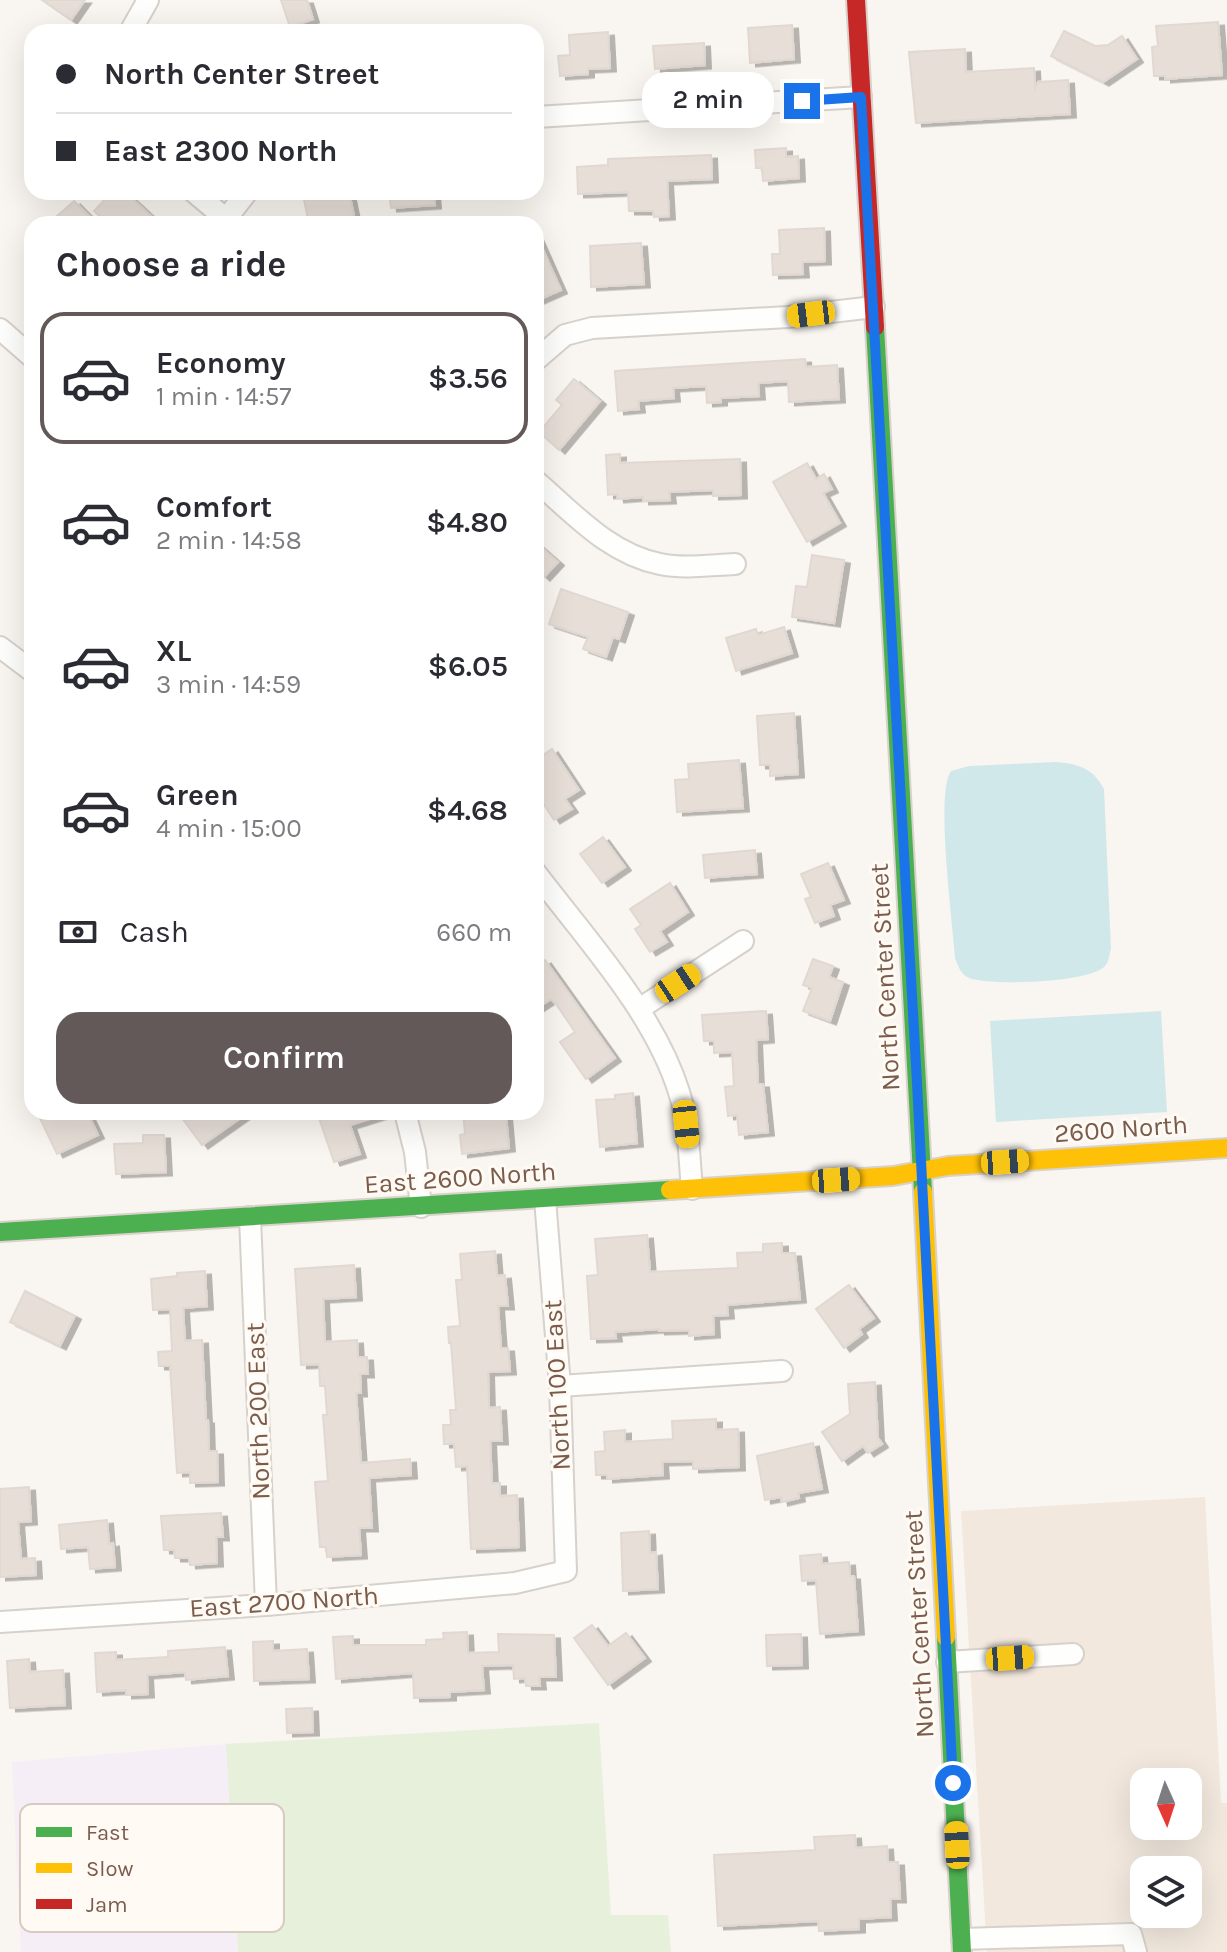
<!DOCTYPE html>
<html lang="en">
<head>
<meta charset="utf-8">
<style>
  :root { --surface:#fff; --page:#f7f7f7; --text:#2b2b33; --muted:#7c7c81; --line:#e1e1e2; --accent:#625958 }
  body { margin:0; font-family:Karla,sans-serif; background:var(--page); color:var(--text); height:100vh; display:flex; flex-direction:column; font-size:30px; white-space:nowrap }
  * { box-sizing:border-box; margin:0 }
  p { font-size:26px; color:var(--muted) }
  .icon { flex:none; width:44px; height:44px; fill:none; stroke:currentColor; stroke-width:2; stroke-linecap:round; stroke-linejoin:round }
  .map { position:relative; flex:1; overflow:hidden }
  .side { position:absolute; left:24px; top:216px; width:520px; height:904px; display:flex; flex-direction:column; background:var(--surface); border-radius:24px; box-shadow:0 8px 32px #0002 }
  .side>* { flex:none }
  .top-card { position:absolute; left:24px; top:24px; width:520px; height:176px; border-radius:24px; box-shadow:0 8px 32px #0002; display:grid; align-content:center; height:176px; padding:0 32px; background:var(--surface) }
  .needle { width:52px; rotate:177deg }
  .controls { position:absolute; left:1130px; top:1768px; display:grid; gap:16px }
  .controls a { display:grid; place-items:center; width:72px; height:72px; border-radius:16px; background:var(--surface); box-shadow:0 8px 32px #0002; font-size:40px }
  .end { position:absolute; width:36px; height:36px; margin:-18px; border:10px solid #1a73e8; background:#fff; box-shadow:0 0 0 4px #fff }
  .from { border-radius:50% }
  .bubble { position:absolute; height:56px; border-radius:24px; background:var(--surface); box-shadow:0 8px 32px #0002; font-size:26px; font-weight:600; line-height:56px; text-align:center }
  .car { position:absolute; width:24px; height:48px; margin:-24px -12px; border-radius:10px; box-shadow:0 0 6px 2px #0007; background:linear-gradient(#f5c518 24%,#345 0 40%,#f5c518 0 76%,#345 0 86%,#f5c518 0) }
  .top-card b { display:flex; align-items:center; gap:28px; height:76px; font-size:30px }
  .top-card b+b { border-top:2px solid var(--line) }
  .top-card i { width:20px; height:20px; background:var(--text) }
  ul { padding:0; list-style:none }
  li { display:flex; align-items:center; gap:24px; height:132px; margin:0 16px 12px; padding:0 16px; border:4px solid transparent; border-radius:24px }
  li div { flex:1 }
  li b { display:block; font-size:30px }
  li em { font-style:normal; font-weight:600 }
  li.selected { border-color:var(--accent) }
  li>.icon { width:72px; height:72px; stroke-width:1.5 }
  h2 { padding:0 32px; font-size:36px; line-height:96px }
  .pay { display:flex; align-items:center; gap:20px; height:88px; padding:0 32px; font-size:30px }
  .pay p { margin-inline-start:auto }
  .cta { display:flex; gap:16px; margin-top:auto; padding:16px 32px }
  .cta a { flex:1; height:92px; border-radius:24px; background:var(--accent); color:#fff; font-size:32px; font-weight:600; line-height:92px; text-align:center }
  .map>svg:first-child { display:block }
  .residential { fill:#f2e8de; fill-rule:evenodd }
  .education { fill:#f6eef6 }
  .green { fill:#e7f0db }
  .water { fill:#d0e8ea }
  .building { fill:#e6ded7; stroke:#e2d8d2; stroke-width:2; filter:url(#shadow) }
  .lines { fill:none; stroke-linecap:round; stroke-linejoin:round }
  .street-casing { stroke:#d7d1cb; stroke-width:24 }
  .fast-casing { stroke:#d9d2cb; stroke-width:22 }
  .slow-casing { stroke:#d9d2cb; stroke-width:22 }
  .jam-casing { stroke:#d9d2cb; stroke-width:22 }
  .street { stroke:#fefefd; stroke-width:20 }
  .fast { stroke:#4caf50; stroke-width:18 }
  .slow { stroke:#ffc107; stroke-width:18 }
  .jam { stroke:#c62828; stroke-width:18 }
  .route { stroke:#1a73e8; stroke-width:10 }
  .labels { text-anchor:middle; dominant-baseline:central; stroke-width:6; stroke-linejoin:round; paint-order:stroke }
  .street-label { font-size:26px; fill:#7a5c4d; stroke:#fffaf3 }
  .key { fill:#fffaf3; stroke:#d7cbc1; stroke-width:2 }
  .key-label { font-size:22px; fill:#7a5c4d }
</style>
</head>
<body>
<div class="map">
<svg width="1227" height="1952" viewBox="0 0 1227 1952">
  <defs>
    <filter id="shadow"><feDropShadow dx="6" dy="3.5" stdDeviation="0" flood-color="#0004"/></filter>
  </defs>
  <rect width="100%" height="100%" fill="#f9f5f0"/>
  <path class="residential" d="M 1205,1497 L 1221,1803 L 1227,1803 L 1227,1952 L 987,1952 L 961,1511 ZM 1144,1782 L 1188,1782 L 1188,1826 L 1144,1826 ZM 1144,1870 L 1188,1870 L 1188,1914 L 1144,1914 Z"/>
  <polygon class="education" points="226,1744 238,1952 21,1952 12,1762"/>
  <polygon class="green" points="599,1723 611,1915 668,1915 671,1952 238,1952 226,1744"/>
  <g class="water">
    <path d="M 1056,762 C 1079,764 1093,768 1104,789 L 1111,949 C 1109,955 1109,962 1105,966 C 1090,983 990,986 969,978 C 960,974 958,965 955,958 C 953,924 935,793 951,771 L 969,766 Z"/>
    <polygon points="1161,1011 1167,1112 996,1122 990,1021"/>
  </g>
  <g class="building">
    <polygon points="42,0 85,0 71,20"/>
    <polygon points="281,0 307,0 313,19 290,27"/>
    <polygon points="1218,22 1222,75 1165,79 1165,76 1154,76 1152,47 1158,46 1156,26"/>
    <polygon points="792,25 794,59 750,63 748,28"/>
    <polygon points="1064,31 1095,46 1108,45 1122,36 1137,59 1103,82 1051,56"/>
    <polygon points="608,32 610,68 588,69 588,74 560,76 558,56 570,55 569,35"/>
    <polygon points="704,43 705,65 655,69 653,46"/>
    <polygon points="965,49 966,72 1034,68 1035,88 1038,82 1068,80 1070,114 916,123 909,52"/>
    <polygon points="786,148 786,157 798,156 799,178 763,181 762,168 756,168 755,150"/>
    <polygon points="711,155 712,179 667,181 669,216 654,217 653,211 629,211 628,192 578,194 577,167 608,165 608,159"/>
    <polygon points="112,192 125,192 152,217 145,224 108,224 94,211"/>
    <polygon points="318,192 349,192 354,216 309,224 303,195"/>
    <polygon points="389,192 434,192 435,205 391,208"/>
    <polygon points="74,201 90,217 82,224 48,224"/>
    <polygon points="824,228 825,261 802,262 803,274 773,275 772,254 780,254 779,230"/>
    <polygon points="536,234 561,290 536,301"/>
    <polygon points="641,243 644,284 591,287 590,246"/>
    <polygon points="805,359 806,367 837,365 839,399 789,402 788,381 758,383 759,396 721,398 721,402 707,403 706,386 673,388 674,398 638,401 639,409 618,411 615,371"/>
    <polygon points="574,379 600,401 559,450 539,432 562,405 556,400"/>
    <polygon points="620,454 620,463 740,459 741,495 713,496 713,490 669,492 670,500 643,501 643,497 618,499 617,494 608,495 606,455"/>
    <polygon points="807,463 816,479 824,474 832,489 823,493 840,523 807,542 773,482"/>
    <polygon points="536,543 558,562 544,577 536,570"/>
    <polygon points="812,555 844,560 834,623 792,617 796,586 807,587"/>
    <polygon points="561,589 628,612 619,639 613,637 606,657 583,649 588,637 549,624"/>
    <polygon points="784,627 792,653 736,671 726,638 756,629 758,635"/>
    <polygon points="794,713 798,774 770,776 770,765 760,765 757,716"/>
    <polygon points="552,749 579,790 565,799 572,809 554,820 539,797 542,795 536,786 536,760"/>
    <polygon points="739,760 743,808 677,812 675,780 689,779 688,764"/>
    <polygon points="603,837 625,867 602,883 580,854"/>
    <polygon points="755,850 757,874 705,878 703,855"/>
    <polygon points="828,863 844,900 830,905 834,916 815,923 805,899 811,897 801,874"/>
    <polygon points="670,883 688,912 660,931 667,942 650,952 635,929 641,925 630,909"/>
    <polygon points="813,959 833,966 829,977 843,982 830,1021 803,1011 812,988 803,985"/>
    <polygon points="545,960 615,1058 586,1079 560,1042 575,1032 556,1004 551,999 536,1009 536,966"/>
    <polygon points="766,1011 768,1039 756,1040 758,1084 763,1084 768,1132 739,1135 737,1115 728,1116 725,1087 734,1086 732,1052 714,1053 714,1041 704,1041 702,1015"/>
    <polygon points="633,1093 637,1143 600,1147 596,1100 615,1099 615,1095"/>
    <polygon points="37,1112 87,1112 98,1135 57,1154"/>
    <polygon points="190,1112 249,1112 202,1145 182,1118"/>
    <polygon points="326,1112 382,1112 382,1115 350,1125 360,1154 334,1162 318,1115"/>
    <polygon points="463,1112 493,1112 494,1117 506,1115 509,1148 462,1154 460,1135 465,1134"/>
    <polygon points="143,1135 164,1135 166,1172 116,1174 114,1144 143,1143"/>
    <polygon points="647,1235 650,1272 738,1268 737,1253 763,1252 763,1244 782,1243 782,1253 795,1253 800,1299 727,1305 728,1315 713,1316 714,1334 689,1336 689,1330 659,1331 659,1329 615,1332 616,1338 591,1339 587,1276 598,1275 595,1239"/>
    <polygon points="495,1251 497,1276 505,1275 508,1306 498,1306 501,1348 508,1348 510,1371 488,1372 489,1408 500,1407 502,1441 490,1441 492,1483 500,1483 500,1496 517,1495 519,1547 471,1549 467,1466 456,1467 454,1444 444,1444 443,1425 451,1425 450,1410 456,1410 451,1343 449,1343 448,1327 460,1326 456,1280 462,1280 460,1254"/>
    <polygon points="354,1265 356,1297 323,1299 325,1342 357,1340 358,1357 367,1357 368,1374 360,1374 361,1393 356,1393 361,1463 410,1459 411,1475 369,1478 372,1528 359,1528 361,1555 327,1557 326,1547 320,1547 315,1482 328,1481 323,1415 327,1415 325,1386 320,1386 319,1364 301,1365 295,1269"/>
    <polygon points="205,1271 207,1306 183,1308 185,1341 202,1340 206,1420 208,1420 209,1451 217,1451 218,1482 190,1483 190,1472 177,1473 170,1366 159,1366 158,1352 172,1351 170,1309 153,1310 151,1279 177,1276 177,1273"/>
    <polygon points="849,1285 874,1318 859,1329 862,1334 844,1348 816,1309"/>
    <polygon points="25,1291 75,1316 60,1346 10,1322"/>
    <polygon points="875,1382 878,1438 882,1444 868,1453 863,1446 842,1461 822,1432 850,1414 848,1384"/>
    <polygon points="716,1419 716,1430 738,1429 739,1467 693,1469 693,1461 662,1462 663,1475 607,1479 607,1475 596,1475 595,1452 605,1451 604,1432 625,1430 625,1442 673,1439 672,1421"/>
    <polygon points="813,1443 822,1489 798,1493 799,1498 782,1502 781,1497 765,1500 757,1456"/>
    <polygon points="29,1487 31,1521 18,1522 21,1559 35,1558 36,1575 0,1577 0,1489"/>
    <polygon points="221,1513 223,1537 216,1537 217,1563 190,1565 189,1558 175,1558 174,1550 164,1550 161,1516"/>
    <polygon points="107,1520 109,1544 113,1543 115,1567 90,1569 88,1547 61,1549 59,1525"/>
    <polygon points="649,1531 650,1553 656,1552 658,1589 623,1591 621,1533"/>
    <polygon points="821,1554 822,1564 849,1562 850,1576 854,1576 858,1631 820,1634 816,1580 802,1581 800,1556"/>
    <polygon points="592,1625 608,1646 626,1633 645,1658 608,1685 574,1638"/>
    <polygon points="467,1632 468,1653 499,1652 498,1634 554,1635 556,1677 539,1677 540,1686 526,1686 525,1678 514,1679 513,1665 482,1666 484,1690 450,1692 450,1697 414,1698 413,1673 336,1679 333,1637 353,1636 353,1645 426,1645 426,1640 444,1639 443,1633"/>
    <polygon points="801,1634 802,1665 767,1666 766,1635"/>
    <polygon points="273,1641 273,1651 307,1649 309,1679 254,1681 253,1642"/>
    <polygon points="225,1647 228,1676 186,1680 185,1672 147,1675 148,1694 126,1695 126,1690 97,1692 95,1653 116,1652 116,1660 168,1657 168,1651"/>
    <polygon points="29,1659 30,1672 63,1670 65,1705 10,1708 7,1661"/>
    <polygon points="312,1708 313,1732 287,1733 286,1709"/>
    <polygon points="855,1835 856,1848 887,1846 888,1862 898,1862 900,1899 890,1899 891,1917 859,1919 859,1929 819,1931 818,1921 718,1926 714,1855 815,1850 814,1837"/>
  </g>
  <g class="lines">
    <defs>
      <g id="street">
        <polyline points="130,32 148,0"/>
        <polyline points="536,117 861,97"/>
        <polyline points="194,192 232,224"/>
        <polyline points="226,219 247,192"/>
        <polyline points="0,329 32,357"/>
        <polyline points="536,360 565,335 592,328 788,317 874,307"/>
        <path d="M 536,481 C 573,513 609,554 660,564 C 684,569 710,565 735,564"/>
        <polyline points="0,647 32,671"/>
        <path d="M 536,873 C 586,939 654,1012 679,1092 C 689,1123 689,1157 692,1189"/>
        <polyline points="639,1009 743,941"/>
        <polyline points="405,1112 415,1152 421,1207"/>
        <polyline points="250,1217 266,1605"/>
        <polyline points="560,1386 782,1371"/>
        <polyline points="0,1622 266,1605 515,1583 566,1571 560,1386 545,1199"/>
        <polyline points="947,1662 1073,1654"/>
        <polyline points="962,1939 1131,1934 1136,1952"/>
      </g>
      <g id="fast">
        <polyline points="875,327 923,1192"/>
        <polyline points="0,1232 670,1190"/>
        <polyline points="946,1637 962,1952"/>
      </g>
      <g id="slow">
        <polyline points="670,1190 893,1176 948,1166 1227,1148"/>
        <polyline points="923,1192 946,1637"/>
      </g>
      <polyline id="jam" points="856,0 875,327"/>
    </defs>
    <use href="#street" class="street-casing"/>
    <use href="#fast" class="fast-casing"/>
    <use href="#slow" class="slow-casing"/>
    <use href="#jam" class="jam-casing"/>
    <use href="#street" class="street"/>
    <use href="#fast" class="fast"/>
    <use href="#slow" class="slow"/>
    <use href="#jam" class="jam"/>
  </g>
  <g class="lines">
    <polyline class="route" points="802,101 861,97 917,1083 953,1783"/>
  </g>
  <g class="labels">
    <g class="street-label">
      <text transform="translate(885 977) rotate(-93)">North Center Street</text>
      <text transform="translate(1121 1129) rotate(-4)">2600 North</text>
      <text transform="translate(460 1178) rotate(-4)">East 2600 North</text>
      <text transform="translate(557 1385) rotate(-93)">North 100 East</text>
      <text transform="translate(258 1411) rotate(-92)">North 200 East</text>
      <text transform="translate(284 1602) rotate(-4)">East 2700 North</text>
      <text transform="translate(919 1624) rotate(-93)">North Center Street</text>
    </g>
  </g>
  <rect x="20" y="1804" width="264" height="128" rx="12" class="key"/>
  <rect x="36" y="1827" width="36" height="10" fill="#4caf50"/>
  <rect x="36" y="1863" width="36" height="10" fill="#ffc107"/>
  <rect x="36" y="1899" width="36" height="10" fill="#c62828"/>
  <g class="key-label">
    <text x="86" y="1840">Fast</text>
    <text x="86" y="1876">Slow</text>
    <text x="86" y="1912">Jam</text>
  </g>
</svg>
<div class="controls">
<a><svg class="needle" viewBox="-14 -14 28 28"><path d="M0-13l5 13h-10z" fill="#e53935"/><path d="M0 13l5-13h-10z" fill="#7c7c81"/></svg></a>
<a><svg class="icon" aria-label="layers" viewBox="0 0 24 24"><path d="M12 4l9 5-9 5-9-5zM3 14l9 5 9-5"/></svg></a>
</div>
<i class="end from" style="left:953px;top:1783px"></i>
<i class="end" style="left:802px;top:101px"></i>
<div class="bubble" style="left:642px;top:72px;width:132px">2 min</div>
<i class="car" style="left:811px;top:314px;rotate:263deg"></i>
<i class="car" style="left:678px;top:983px;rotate:57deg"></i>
<i class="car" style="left:686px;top:1124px;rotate:174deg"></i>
<i class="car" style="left:1005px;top:1162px;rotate:86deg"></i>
<i class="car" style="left:836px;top:1180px;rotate:86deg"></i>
<i class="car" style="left:1010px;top:1658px;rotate:86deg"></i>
<i class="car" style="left:957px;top:1845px;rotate:357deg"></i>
<div class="top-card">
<b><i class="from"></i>North Center Street</b>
<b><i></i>East 2300 North</b>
</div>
<section class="side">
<h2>Choose a ride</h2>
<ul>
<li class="selected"><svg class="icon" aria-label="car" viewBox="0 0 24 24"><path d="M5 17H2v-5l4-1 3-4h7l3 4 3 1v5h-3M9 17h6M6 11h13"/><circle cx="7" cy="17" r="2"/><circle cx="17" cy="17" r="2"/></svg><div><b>Economy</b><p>1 min · 14:57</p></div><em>$3.56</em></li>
<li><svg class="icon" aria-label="car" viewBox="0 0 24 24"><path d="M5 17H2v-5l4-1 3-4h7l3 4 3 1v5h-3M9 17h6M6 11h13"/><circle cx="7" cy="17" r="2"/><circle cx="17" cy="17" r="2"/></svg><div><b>Comfort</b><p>2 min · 14:58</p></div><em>$4.80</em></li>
<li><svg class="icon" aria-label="car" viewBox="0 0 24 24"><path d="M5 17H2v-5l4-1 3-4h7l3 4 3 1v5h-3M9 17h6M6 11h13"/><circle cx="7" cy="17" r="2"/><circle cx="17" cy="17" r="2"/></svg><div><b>XL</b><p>3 min · 14:59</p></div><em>$6.05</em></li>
<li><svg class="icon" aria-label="car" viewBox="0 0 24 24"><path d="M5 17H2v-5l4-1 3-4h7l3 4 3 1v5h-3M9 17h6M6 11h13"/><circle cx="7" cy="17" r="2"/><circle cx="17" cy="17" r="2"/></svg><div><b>Green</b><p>4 min · 15:00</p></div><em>$4.68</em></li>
</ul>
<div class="pay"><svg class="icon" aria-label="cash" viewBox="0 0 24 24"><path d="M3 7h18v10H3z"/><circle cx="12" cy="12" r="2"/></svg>Cash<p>660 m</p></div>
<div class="cta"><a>Confirm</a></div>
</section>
</div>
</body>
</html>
